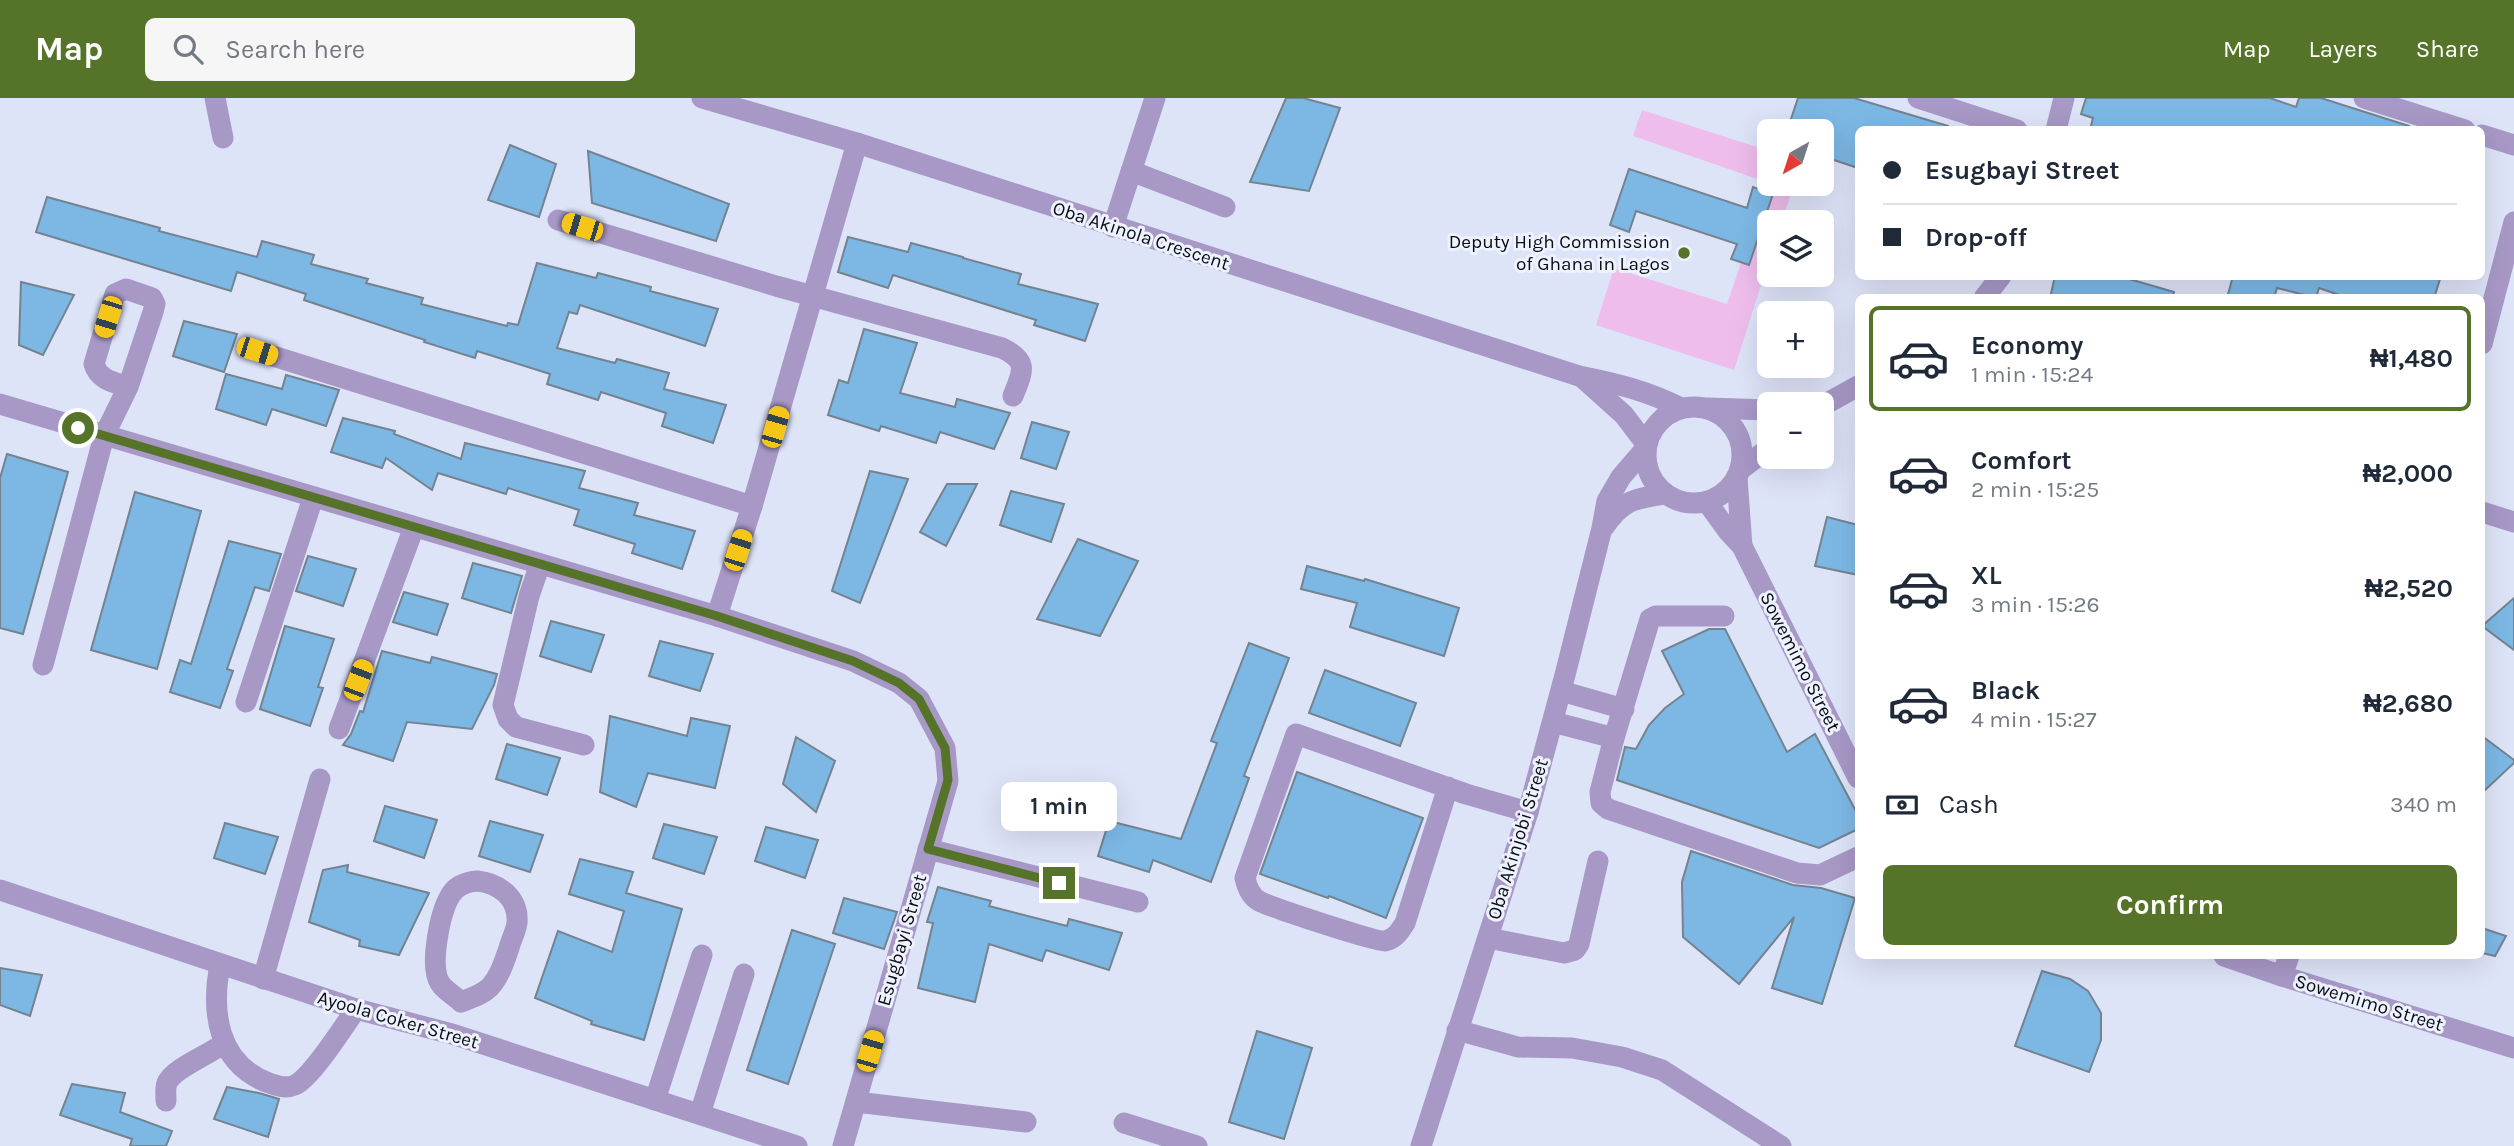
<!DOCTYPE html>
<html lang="en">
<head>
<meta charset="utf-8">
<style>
  :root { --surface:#fff; --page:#f6f6f7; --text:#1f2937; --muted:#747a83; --line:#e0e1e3; --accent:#567429 }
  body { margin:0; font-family:Karla,sans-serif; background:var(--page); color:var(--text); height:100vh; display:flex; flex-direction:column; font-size:26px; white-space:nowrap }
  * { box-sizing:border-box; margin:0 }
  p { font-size:23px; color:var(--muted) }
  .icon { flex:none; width:38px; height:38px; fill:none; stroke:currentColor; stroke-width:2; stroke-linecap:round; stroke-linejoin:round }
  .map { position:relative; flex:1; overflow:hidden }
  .drawer { position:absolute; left:1855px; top:196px; width:630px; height:665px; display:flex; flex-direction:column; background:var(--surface); border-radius:10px; box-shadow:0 7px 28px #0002 }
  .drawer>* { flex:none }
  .guide { position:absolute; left:1855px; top:28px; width:630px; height:154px; border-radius:10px; box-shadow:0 7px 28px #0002; display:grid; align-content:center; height:154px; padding:0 28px; background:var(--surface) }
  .needle { width:46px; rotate:219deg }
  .tools { position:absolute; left:1757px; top:21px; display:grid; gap:14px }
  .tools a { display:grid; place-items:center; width:77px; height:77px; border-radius:10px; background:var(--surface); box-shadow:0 7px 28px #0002; font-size:35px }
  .end { position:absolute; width:32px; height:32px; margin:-16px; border:9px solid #567429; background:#fff; box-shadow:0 0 0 4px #fff }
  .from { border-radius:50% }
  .bubble { position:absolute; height:49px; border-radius:10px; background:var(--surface); box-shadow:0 7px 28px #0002; font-size:23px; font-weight:700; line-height:49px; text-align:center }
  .car { position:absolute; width:21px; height:42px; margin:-21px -10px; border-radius:9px; box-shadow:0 0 5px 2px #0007; background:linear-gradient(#f5c518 24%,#345 0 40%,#f5c518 0 76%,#345 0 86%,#f5c518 0) }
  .guide b { display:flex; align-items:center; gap:24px; height:66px; font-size:26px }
  .guide b+b { border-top:2px solid var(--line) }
  .guide i { width:18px; height:18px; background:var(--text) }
  ul { padding:12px 0 0; list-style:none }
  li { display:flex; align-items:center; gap:21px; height:105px; margin:0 14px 10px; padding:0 14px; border:4px solid transparent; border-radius:10px }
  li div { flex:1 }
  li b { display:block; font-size:26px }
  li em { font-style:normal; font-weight:700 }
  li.on { border-color:var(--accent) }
  li>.icon { width:63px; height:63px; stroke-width:1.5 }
  .pay { display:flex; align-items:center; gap:18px; height:77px; padding:0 28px; font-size:26px }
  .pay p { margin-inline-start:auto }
  .action { display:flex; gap:14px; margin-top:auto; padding:14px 28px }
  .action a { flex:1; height:80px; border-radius:10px; background:var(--accent); color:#fff; font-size:28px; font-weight:700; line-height:80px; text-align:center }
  header { display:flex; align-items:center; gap:42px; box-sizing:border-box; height:98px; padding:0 35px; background:var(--accent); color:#fff }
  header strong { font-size:33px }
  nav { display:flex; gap:38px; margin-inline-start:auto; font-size:24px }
  .search { width:490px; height:63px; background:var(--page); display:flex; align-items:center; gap:18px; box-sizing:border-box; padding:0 24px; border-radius:10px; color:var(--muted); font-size:26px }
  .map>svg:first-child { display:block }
  .green { fill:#eebdec }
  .building { fill:#7db8e5; stroke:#738390; stroke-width:2 }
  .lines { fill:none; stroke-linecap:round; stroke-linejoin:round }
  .minor { stroke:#a798c6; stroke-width:21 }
  .route { stroke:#567429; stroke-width:9 }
  .poi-dot { fill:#567429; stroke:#eef2fe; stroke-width:2.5 }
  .labels { text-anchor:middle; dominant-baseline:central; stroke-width:6; stroke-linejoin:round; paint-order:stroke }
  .street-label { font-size:19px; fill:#090c12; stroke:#eef2fe }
  .poi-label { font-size:19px; fill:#090c12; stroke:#eef2fe; text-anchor:end }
</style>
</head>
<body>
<header>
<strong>Map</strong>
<div class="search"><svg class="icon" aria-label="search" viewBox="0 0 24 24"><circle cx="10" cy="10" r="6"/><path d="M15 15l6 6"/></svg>Search here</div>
<nav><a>Map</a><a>Layers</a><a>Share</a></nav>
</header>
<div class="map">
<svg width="2514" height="1048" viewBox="0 0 2514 1048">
  <rect width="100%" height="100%" fill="#dee4f8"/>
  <g class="green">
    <polygon points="1642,12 1769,53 1769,85 1633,38"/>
    <polygon points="1771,86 1794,86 1782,124 1769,124 1769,162 1734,272 1596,227 1614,170 1727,206 1741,165 1750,167 1775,88"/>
  </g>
  <g class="building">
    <polygon points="1286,0 1303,0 1340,10 1309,93 1250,84"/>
    <polygon points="1798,0 1854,0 1948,28 1947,32 1858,32 1858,70 1822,58 1822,33 1787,33"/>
    <polygon points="2086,0 2270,0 2296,9 2299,0 2321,0 2409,28 2409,32 2090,32 2093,20 2081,16"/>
    <polygon points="510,47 556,66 539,119 488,102"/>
    <polygon points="588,53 729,106 716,143 592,105"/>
    <polygon points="1629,71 1747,110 1753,89 1773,96 1749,167 1731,161 1737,146 1636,113 1629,134 1610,127"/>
    <polygon points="47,99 160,130 159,133 257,159 262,143 314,157 311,166 368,181 366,185 423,200 421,206 507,228 508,225 518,227 537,165 596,180 598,175 651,189 650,193 718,211 705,248 580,207 577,216 569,214 557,250 615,265 617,261 669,275 664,291 726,307 713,345 662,328 666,315 601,294 598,302 547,286 550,276 477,253 475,260 424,244 425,242 304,202 306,196 237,174 231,193 36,134"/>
    <polygon points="848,139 908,154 911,145 963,159 963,160 1021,176 1018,186 1098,206 1085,243 1034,227 1036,222 893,177 888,190 838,174"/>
    <polygon points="2055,178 2119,178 2174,194 2173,200 2050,200"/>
    <polygon points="2233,178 2441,178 2434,200 2348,200 2319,190 2316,200 2277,190 2274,200 2227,200"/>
    <polygon points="21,184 74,197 43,257 19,247"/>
    <polygon points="184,223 237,236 224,274 173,258"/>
    <polygon points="864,231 917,245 900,295 955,309 957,301 1010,315 994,351 940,334 936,345 881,328 879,333 828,317 839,282 848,285"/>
    <polygon points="226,276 282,291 286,277 339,292 326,328 272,311 266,327 216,311"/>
    <polygon points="343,320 395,333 394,336 461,361 465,345 585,373 579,390 638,405 634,417 695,433 682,471 632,455 635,446 574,427 579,412 508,390 506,396 438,375 432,392 386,360 382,370 331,354"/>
    <polygon points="1032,324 1069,334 1056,371 1021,360"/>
    <polygon points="7,356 68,374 23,536 0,530 0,380"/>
    <polygon points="870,373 908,381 860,505 832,493"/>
    <polygon points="947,386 977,386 946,448 920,434"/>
    <polygon points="1011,393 1064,406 1051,444 1000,427"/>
    <polygon points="135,394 201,413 157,571 91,552"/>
    <polygon points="1827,419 1858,427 1858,477 1815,468"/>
    <polygon points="1078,441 1138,463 1100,538 1037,521"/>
    <polygon points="229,443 281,456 269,493 255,489 227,571 233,573 220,610 170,594 180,562 191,566"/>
    <polygon points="308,458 356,471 343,508 296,493"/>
    <polygon points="473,465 522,478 511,515 462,500"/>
    <polygon points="1307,468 1364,483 1365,481 1459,510 1444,558 1350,529 1357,505 1301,491"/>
    <polygon points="404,494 448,506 437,537 393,524"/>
    <polygon points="2514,500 2514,552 2482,528"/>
    <polygon points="551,523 604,537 591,574 540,558"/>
    <polygon points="285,528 334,541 318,589 323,590 310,628 260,611"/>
    <polygon points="1709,531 1725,531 1787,654 1815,636 1858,717 1858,731 1819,750 1617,682 1625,649 1636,651 1649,627 1665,610 1684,596 1662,553"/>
    <polygon points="660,543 713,556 700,593 649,578"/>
    <polygon points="1249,545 1289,560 1244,678 1249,680 1211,784 1153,762 1149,774 1098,758 1109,723 1181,741 1217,645 1211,643"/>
    <polygon points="382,553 430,565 432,559 497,576 494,587 472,631 407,624 393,663 343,647 351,636 360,613 363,614"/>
    <polygon points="1325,572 1416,605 1400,648 1309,615"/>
    <polygon points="610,618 687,638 691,620 730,628 715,690 648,675 636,709 600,694"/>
    <polygon points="2482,638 2514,662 2514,665 2482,695"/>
    <polygon points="796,639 835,663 816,714 783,686"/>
    <polygon points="507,646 560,660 547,697 496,681"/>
    <polygon points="1297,674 1423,720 1386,820 1329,798 1328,800 1260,776"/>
    <polygon points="385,708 437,722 424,760 374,743"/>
    <polygon points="490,723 543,737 530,774 479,758"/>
    <polygon points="225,725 278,739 265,776 214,760"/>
    <polygon points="664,726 717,739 704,776 653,760"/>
    <polygon points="766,729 818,742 805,780 755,763"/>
    <polygon points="1691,753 1793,787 1821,790 1855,800 1822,906 1772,890 1794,819 1739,886 1683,839 1682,784"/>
    <polygon points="580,761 633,774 626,795 682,811 644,942 591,926 592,923 535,900 558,833 612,854 624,813 569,796"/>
    <polygon points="348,767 347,774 429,795 399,857 359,848 360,842 309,824 323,772"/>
    <polygon points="938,789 991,803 989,808 1067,828 1069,821 1122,835 1109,872 1046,852 1042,863 989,846 975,904 918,890 933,825 927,824"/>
    <polygon points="844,800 897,814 884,851 833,835"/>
    <polygon points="2482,830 2506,838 2495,858 2482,855"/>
    <polygon points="792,832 835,846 788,986 747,972"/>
    <polygon points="0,870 42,877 30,918 0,907"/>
    <polygon points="2042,873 2070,881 2088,893 2101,915 2101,942 2089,974 2015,948"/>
    <polygon points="1257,933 1312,950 1284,1041 1229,1024"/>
    <polygon points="72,986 125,995 120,1014 172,1033 166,1048 130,1048 132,1041 60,1017"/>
    <polygon points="227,989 259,995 279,1001 268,1039 214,1021"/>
  </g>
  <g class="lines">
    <g class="minor">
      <polyline points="215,0 223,40"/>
      <path d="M 702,0 L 857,45 L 1579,278 C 1615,285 1648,293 1681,310"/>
      <polyline points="1918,0 2017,32"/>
      <polyline points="2364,0 2465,32"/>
      <polyline points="2056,32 2064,0"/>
      <polyline points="2482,37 2514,47"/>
      <polyline points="1131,73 1225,109"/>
      <path d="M 558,122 L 776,188 L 1002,250 C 1029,263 1023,273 1013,298"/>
      <polyline points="1113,129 1155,0"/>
      <polyline points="1984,200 2001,178"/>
      <polyline points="2482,246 2514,124"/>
      <polyline points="257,253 752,408"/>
      <polyline points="1584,281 1624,317 1646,346"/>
      <polyline points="0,306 717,518 853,563 899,585 919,601 945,650 948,683 843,1048"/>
      <polyline points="1822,308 1858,288"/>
      <circle cx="1694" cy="357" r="48"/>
      <polyline points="1708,310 1769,312"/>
      <polyline points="1740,372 1769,350"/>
      <polyline points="1737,380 1742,448"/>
      <polyline points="1707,404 1728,433 1742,448 1858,680"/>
      <polyline points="2482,414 2514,424"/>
      <path d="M 1604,429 C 1622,402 1634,401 1664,396"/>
      <polyline points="540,466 529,498 503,607 508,621 516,629 584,647"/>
      <polyline points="717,518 752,408 857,45"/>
      <polyline points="1724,518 1656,518 1650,521 1614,640 1600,694 1601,705 1608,711 1797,775 1820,777 1858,759"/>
      <path d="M 43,567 L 104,338 L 128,289 L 153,214 L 155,206 L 152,200 L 126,191 L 115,196 L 94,266 C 99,282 113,284 128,289"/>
      <polyline points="1561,593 1624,611"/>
      <polyline points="246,604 313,400"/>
      <polyline points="1553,624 1614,640"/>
      <polyline points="339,631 414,429"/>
      <path d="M 1448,689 L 1405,825 C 1400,833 1395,841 1385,843 C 1376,844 1270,809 1259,803 C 1250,798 1247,789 1245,780 L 1296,636 L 1466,696 L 1528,714"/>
      <polyline points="928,751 1138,804"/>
      <path d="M 477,783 C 499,785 519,800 517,825 C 516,833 511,842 509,850 C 504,864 500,878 490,889 C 482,897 471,900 461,904 C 455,898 444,892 440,885 C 429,868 440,815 450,798 C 456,787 466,784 477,783 Z"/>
      <polyline points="0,792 356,911 452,936 797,1048"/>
      <polyline points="1488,840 1564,855 1575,852 1579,846 1598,763"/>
      <polyline points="2224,858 2282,878 2514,950"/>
      <path d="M 220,867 C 211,913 217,966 269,985 C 277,988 286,991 295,987 C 312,979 344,928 356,911"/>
      <polyline points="2282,878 2289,858"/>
      <polyline points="263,881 320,681"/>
      <polyline points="1457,932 1518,949 1572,950 1622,959 1662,972 1781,1048"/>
      <polyline points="655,1002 702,857"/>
      <path d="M 166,1003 C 166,998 165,990 167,985 C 173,970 211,956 224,945"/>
      <polyline points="856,1004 1026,1024"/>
      <polyline points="700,1016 744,876"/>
      <polyline points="1124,1025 1197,1048"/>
      <polyline points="1421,1048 1528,714 1565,577 1602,430 1607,403 1621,379 1645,351"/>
    </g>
  </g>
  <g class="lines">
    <polyline class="route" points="78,330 717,518 853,563 899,585 919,601 945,650 948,682 928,751 1059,785"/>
  </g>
  <circle class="poi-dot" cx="1684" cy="155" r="7"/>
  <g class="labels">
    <g class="street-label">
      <text transform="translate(1141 138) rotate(18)">Oba Akinola Crescent</text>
      <text transform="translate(1800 564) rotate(63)">Sowemimo Street</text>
      <text transform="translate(1518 741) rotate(-73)">Oba Akinjobi Street</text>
      <text transform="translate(902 842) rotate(-74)">Esugbayi Street</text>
      <text transform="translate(2369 905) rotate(17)">Sowemimo Street</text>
      <text transform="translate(398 922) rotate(16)">Ayoola Coker Street</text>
    </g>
    <g class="poi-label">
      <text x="1670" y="144">Deputy High Commission<tspan x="1670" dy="22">of Ghana in Lagos</tspan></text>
    </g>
  </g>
</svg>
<div class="tools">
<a><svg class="needle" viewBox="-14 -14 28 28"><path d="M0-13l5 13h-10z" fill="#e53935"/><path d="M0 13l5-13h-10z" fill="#747a83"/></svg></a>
<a><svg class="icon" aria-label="layers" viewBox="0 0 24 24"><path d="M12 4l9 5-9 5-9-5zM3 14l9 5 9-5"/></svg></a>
<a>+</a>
<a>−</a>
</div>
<i class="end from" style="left:78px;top:330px"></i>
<i class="end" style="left:1059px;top:785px"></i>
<div class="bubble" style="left:1001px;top:684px;width:116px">1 min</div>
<i class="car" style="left:582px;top:129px;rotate:287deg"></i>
<i class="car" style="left:108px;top:219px;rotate:197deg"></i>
<i class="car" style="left:257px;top:253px;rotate:108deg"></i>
<i class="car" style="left:775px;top:329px;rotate:16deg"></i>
<i class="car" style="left:738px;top:452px;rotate:18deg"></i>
<i class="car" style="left:358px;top:582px;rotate:21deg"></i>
<i class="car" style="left:870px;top:953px;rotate:16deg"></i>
<div class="guide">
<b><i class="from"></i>Esugbayi Street</b>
<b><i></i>Drop-off</b>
</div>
<section class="drawer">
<ul>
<li class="on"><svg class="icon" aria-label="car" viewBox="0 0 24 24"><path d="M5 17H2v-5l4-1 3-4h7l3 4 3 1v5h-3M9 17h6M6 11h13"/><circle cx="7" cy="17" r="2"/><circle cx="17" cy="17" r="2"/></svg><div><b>Economy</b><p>1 min · 15:24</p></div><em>₦1,480</em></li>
<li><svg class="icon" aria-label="car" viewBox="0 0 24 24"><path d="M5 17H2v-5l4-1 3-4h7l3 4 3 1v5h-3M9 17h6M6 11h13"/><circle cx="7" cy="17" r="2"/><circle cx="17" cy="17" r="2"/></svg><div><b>Comfort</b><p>2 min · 15:25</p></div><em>₦2,000</em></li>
<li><svg class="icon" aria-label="car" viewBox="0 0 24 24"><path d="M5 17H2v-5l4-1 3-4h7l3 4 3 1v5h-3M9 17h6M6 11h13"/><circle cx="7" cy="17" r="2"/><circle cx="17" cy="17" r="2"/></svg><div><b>XL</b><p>3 min · 15:26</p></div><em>₦2,520</em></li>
<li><svg class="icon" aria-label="car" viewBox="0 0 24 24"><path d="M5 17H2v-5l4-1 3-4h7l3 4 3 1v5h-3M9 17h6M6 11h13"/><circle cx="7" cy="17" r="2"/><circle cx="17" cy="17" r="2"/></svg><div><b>Black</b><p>4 min · 15:27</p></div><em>₦2,680</em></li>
</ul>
<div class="pay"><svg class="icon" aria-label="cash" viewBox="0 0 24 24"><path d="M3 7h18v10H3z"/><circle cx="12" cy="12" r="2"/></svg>Cash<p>340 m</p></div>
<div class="action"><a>Confirm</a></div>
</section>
</div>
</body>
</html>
